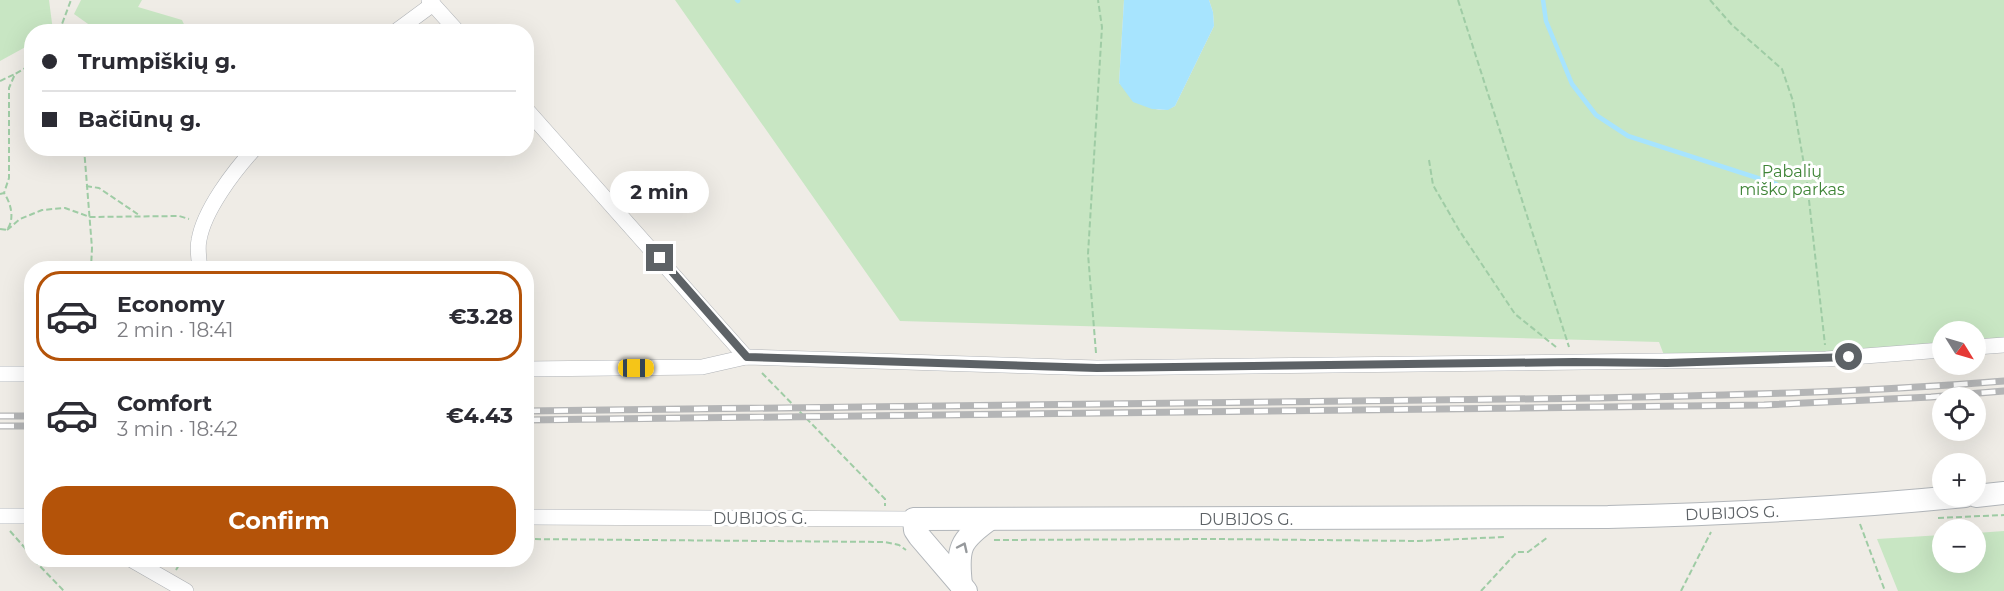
<!DOCTYPE html>
<html lang="en">
<head>
<meta charset="utf-8">
<style>
  :root { --surface:#fff; --page:#f2f2f3; --text:#2b2b33; --muted:#7c7c81; --line:#e1e1e2; --accent:#b45309 }
  body { margin:0; font-family:Montserrat,sans-serif; background:var(--page); color:var(--text); height:100vh; display:flex; flex-direction:column; font-size:22px; white-space:nowrap }
  * { box-sizing:border-box; margin:0 }
  p { font-size:20px; color:var(--muted) }
  .icon { flex:none; width:33px; height:33px; fill:none; stroke:currentColor; stroke-width:2; stroke-linecap:round; stroke-linejoin:round }
  .map { position:relative; flex:1; overflow:hidden }
  .side { position:absolute; left:24px; top:261px; width:510px; height:306px; display:flex; flex-direction:column; background:var(--surface); border-radius:24px; box-shadow:0 6px 24px #0002 }
  .side>* { flex:none }
  .banner { position:absolute; left:24px; top:24px; width:510px; height:132px; border-radius:24px; box-shadow:0 6px 24px #0002; display:grid; align-content:center; height:132px; padding:0 18px; background:var(--surface) }
  .needle { width:39px; rotate:127deg }
  .fabs { position:absolute; left:1932px; top:321px; display:grid; gap:12px }
  .fabs a { display:grid; place-items:center; width:54px; height:54px; border-radius:50%; background:var(--surface); box-shadow:0 6px 24px #0002; font-size:30px }
  .end { position:absolute; width:27px; height:27px; margin:-14px; border:8px solid #5d6266; background:#fff; box-shadow:0 0 0 3px #fff }
  .from { border-radius:50% }
  .bubble { position:absolute; height:42px; border-radius:21px; background:var(--surface); box-shadow:0 6px 24px #0002; font-size:20px; font-weight:700; line-height:42px; text-align:center }
  .car { position:absolute; width:18px; height:36px; margin:-18px -9px; border-radius:8px; box-shadow:0 0 4px 2px #0007; background:linear-gradient(#f5c518 24%,#345 0 40%,#f5c518 0 76%,#345 0 86%,#f5c518 0) }
  .banner b { display:flex; align-items:center; gap:21px; height:57px; font-size:22px }
  .banner b+b { border-top:2px solid var(--line) }
  .banner i { width:15px; height:15px; background:var(--text) }
  ul { padding:10px 0 0; list-style:none }
  li { display:flex; align-items:center; gap:18px; height:90px; margin:0 12px 9px; padding:0 6px; border:3px solid transparent; border-radius:24px }
  li div { flex:1 }
  li b { display:block; font-size:22px }
  li em { font-style:normal; font-weight:700 }
  li.current { border-color:var(--accent) }
  li>.icon { width:54px; height:54px; stroke-width:1.5 }
  .primary-button { display:flex; gap:12px; margin-top:auto; padding:12px 18px }
  .primary-button a { flex:1; height:69px; border-radius:24px; background:var(--accent); color:#fff; font-size:24px; font-weight:700; line-height:69px; text-align:center }
  .map>svg:first-child { display:block }
  .green { fill:#c8e6c3 }
  .water { fill:#a7e4fe }
  .lines { fill:none; stroke-linecap:round; stroke-linejoin:round }
  .stream { stroke:#a7e4fe; stroke-width:4.5 }
  .minor-casing { stroke:#b1b4b8; stroke-width:16 }
  .secondary-casing { stroke:#b2b6ba; stroke-width:24 }
  .path { stroke:#9fcca5; stroke-width:2; stroke-dasharray:6 3; stroke-linecap:butt }
  .minor { stroke:#fff; stroke-width:15 }
  .secondary { stroke:#fff; stroke-width:22 }
  .rail-casing { stroke:#b4b5b6; stroke-width:7 }
  .rail { stroke:#fff; stroke-width:4.5; stroke-dasharray:14; stroke-linecap:butt }
  .oneway { stroke:#96999c }
  .route { stroke:#5d6266; stroke-width:8 }
  .labels { text-anchor:middle; dominant-baseline:central; stroke-width:6; stroke-linejoin:round; paint-order:stroke }
  .park-label { font-size:16px; fill:#3e8436; stroke:#fff }
  .street-label { font-size:16px; fill:#5d6266; stroke:#fff }
</style>
</head>
<body>
<div class="map">
<svg width="2004" height="591" viewBox="0 0 2004 591">
  <rect width="100%" height="100%" fill="#efece6"/>
  <g class="green">
    <polygon points="0,0 49,0 53,31 32,32 31,44 0,61"/>
    <polygon points="81,0 142,0 138,7 182,20 187,31 98,31 74,14"/>
    <path d="M 675,0 L 1124,0 L 1119,83 C 1135,96 1153,119 1175,106 L 1214,26 L 1213,12 L 1209,0 L 2004,0 L 2004,345 L 1976,347 L 1976,332 L 1942,332 L 1942,350 L 1667,363 L 1659,342 L 900,321 Z"/>
    <polygon points="2004,531 2004,591 1898,591 1877,539 1942,535 1942,562 1976,562 1976,533"/>
  </g>
  <polygon class="water" points="1124,0 1209,0 1213,12 1214,26 1175,106 1168,110 1152,109 1133,102 1119,83"/>
  <g class="lines">
    <g class="stream">
      <polyline points="737,0 738,1"/>
      <polyline points="1543,0 1546,21 1572,84 1596,115 1628,136 1776,184"/>
    </g>
    <defs>
      <g id="minor">
        <polyline points="429,0 458,32"/>
        <polyline points="395,32 433,4"/>
        <polyline points="526,109 746,357"/>
        <path d="M 200,268 C 199,260 197,249 199,240 C 204,210 234,171 255,148"/>
        <polyline points="1976,347 2004,345"/>
        <polyline points="526,369 702,367 746,357 1097,368 1826,359 1942,350"/>
        <polyline points="0,374 32,374"/>
        <polyline points="0,516 32,516"/>
        <polyline points="526,517 914,519"/>
        <polyline points="132,560 186,591"/>
      </g>
      <g id="secondary">
        <polyline points="1976,496 2004,493"/>
        <path d="M 961,585 C 957,548 959,541 990,519"/>
        <path d="M 966,591 L 919,536 L 915,530 L 914,519 L 1608,517 C 1727,514 1846,508 1965,496"/>
      </g>
    </defs>
    <use href="#minor" class="minor-casing"/>
    <use href="#secondary" class="secondary-casing"/>
    <g class="path">
      <polyline points="1458,0 1569,347"/>
      <polyline points="1710,0 1732,25 1782,69 1793,101 1807,182 1825,345"/>
      <polyline points="59,32 71,0"/>
      <polyline points="0,81 15,74"/>
      <polyline points="84,148 92,248 91,268"/>
      <polyline points="1429,160 1433,185 1459,230 1515,314 1556,347"/>
      <polyline points="86,186 99,188 139,215"/>
      <polyline points="0,194 4,193 9,178 9,88 15,74 32,64"/>
      <path d="M 0,229 L 7,230 C 15,219 11,203 4,193"/>
      <polyline points="7,230 20,219 42,210 65,208 90,217 179,216 189,219"/>
      <polyline points="1096,353 1088,254 1102,27 1098,0"/>
      <polyline points="762,373 885,499 885,506"/>
      <polyline points="1938,518 2004,515"/>
      <polyline points="1860,524 1885,591"/>
      <polyline points="10,531 32,556"/>
      <polyline points="526,539 885,542 899,545 906,550"/>
      <polyline points="994,540 1215,539 1418,541 1504,537"/>
      <polyline points="34,560 64,591"/>
      <polyline points="176,570 182,560"/>
      <polyline points="1481,591 1517,552 1528,552 1548,537"/>
      <polyline points="1681,591 1711,532"/>
    </g>
    <use href="#minor" class="minor"/>
    <use href="#secondary" class="secondary"/>
    <defs>
      <g id="rail">
        <path d="M 526,411 L 1598,398 C 1733,395 1869,392 2004,381"/>
        <polyline points="0,416 32,416"/>
        <polyline points="526,420 1764,405 1931,397 2004,391"/>
        <polyline points="0,426 32,426"/>
      </g>
    </defs>
    <use href="#rail" class="rail-casing"/>
    <use href="#rail" class="rail"/>
  </g>
  <defs><path id="oneway-chevron" d="M-2-3.5L2.5 0L-2 3.5" fill="none" stroke-width="1.6" stroke-linecap="round" stroke-linejoin="round" transform="scale(1.5)"/></defs>
  <use class="oneway" href="#oneway-chevron" transform="translate(963 547) rotate(-65)"/>
  <g class="lines">
    <polyline class="route" points="660,258 747,357 1097,368 1574,362 1667,363 1849,357"/>
  </g>
  <g class="labels">
    <g class="park-label">
      <text x="1792" y="171">Pabalių<tspan x="1792" dy="18">miško parkas</tspan></text>
    </g>
    <g class="street-label">
      <text transform="translate(1732 513) rotate(-2)">DUBIJOS G.</text>
      <text x="760" y="518">DUBIJOS G.</text>
      <text x="1246" y="519">DUBIJOS G.</text>
    </g>
  </g>
</svg>
<div class="fabs">
<a><svg class="needle" viewBox="-14 -14 28 28"><path d="M0-13l5 13h-10z" fill="#e53935"/><path d="M0 13l5-13h-10z" fill="#7c7c81"/></svg></a>
<a><svg class="icon" aria-label="locate" viewBox="0 0 24 24"><circle cx="12" cy="12" r="6"/><path d="M12 2v4M12 18v4M2 12h4M18 12h4"/></svg></a>
<a>+</a>
<a>−</a>
</div>
<i class="end from" style="left:1849px;top:357px"></i>
<i class="end" style="left:660px;top:258px"></i>
<div class="bubble" style="left:610px;top:171px;width:99px">2 min</div>
<i class="car" style="left:636px;top:368px;rotate:90deg"></i>
<div class="banner">
<b><i class="from"></i>Trumpiškių g.</b>
<b><i></i>Bačiūnų g.</b>
</div>
<section class="side">
<ul>
<li class="current"><svg class="icon" aria-label="car" viewBox="0 0 24 24"><path d="M5 17H2v-5l4-1 3-4h7l3 4 3 1v5h-3M9 17h6M6 11h13"/><circle cx="7" cy="17" r="2"/><circle cx="17" cy="17" r="2"/></svg><div><b>Economy</b><p>2 min · 18:41</p></div><em>€3.28</em></li>
<li><svg class="icon" aria-label="car" viewBox="0 0 24 24"><path d="M5 17H2v-5l4-1 3-4h7l3 4 3 1v5h-3M9 17h6M6 11h13"/><circle cx="7" cy="17" r="2"/><circle cx="17" cy="17" r="2"/></svg><div><b>Comfort</b><p>3 min · 18:42</p></div><em>€4.43</em></li>
</ul>
<div class="primary-button"><a>Confirm</a></div>
</section>
</div>
</body>
</html>
